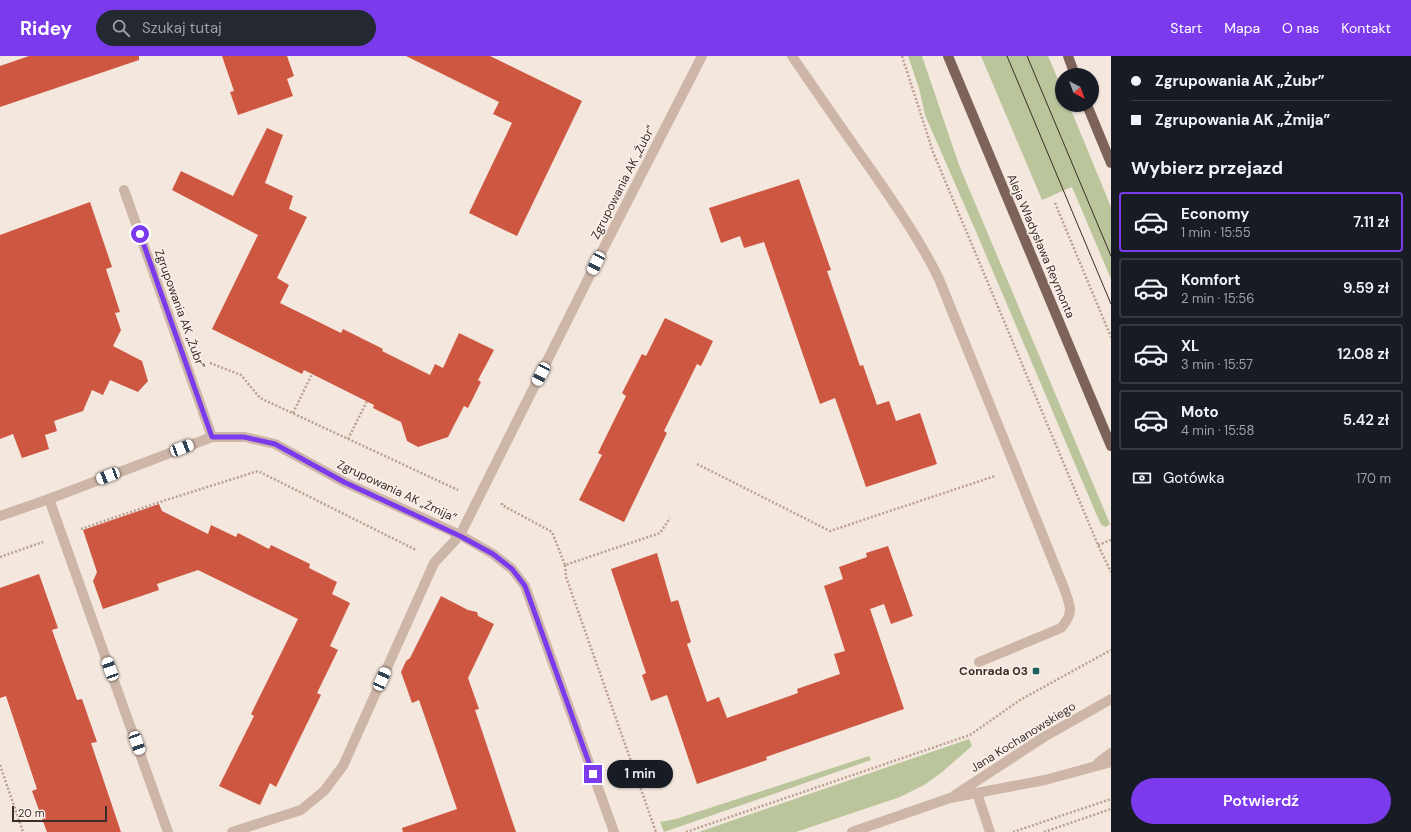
<!DOCTYPE html>
<html lang="pl">
<head>
<meta charset="utf-8">
<style>
  :root { --surface:#171b24; --page:#242831; --text:#f1f3f6; --muted:#9ea1a6; --line:#363941; --accent:#7c3aed }
  body { margin:0; font-family:"DM Sans",sans-serif; background:var(--page); color:var(--text); height:100vh; display:flex; flex-direction:column; font-size:15px; white-space:nowrap }
  * { box-sizing:border-box; margin:0 }
  p { font-size:13px; color:var(--muted) }
  .icon { flex:none; width:22px; height:22px; fill:none; stroke:currentColor; stroke-width:2; stroke-linecap:round; stroke-linejoin:round }
  .map { position:relative; flex:1; overflow:hidden }
  .panel { display:flex; flex-direction:column; background:var(--surface); width:300px }
  .panel>* { flex:none }
  .hud { display:grid; align-content:center; height:88px; padding:0 20px; background:var(--surface) }
  .needle { width:26px; rotate:139deg }
  .controls { position:absolute; left:1055px; top:12px; display:grid; gap:8px }
  .controls a { display:grid; place-items:center; width:44px; height:44px; border-radius:50%; background:var(--surface); box-shadow:0 1px 3px #0004; font-size:20px }
  .scale { position:absolute; left:12px; bottom:10px; width:95px; box-sizing:border-box; padding-left:4px; border:2px solid #3a2d29; border-top:0; font-size:11px; line-height:14px; white-space:nowrap; color:#3a2d29; -webkit-text-stroke:3px #fbf2eb; paint-order:stroke }
  .end { position:absolute; width:18px; height:18px; margin:-9px; border:5px solid #7c3aed; background:#fff; box-shadow:0 0 0 2px #fff }
  .from { border-radius:50% }
  .bubble { position:absolute; height:28px; border-radius:14px; background:var(--surface); box-shadow:0 1px 3px #0004; font-size:13px; font-weight:600; line-height:28px; text-align:center }
  .car { position:absolute; width:12px; height:24px; margin:-12px -6px; border-radius:5px; box-shadow:0 0 3px 1px #0007; background:linear-gradient(#fff 24%,#345 0 40%,#fff 0 76%,#345 0 86%,#fff 0) }
  .hud b { display:flex; align-items:center; gap:14px; height:38px; font-size:15px }
  .hud b+b { border-top:1px solid var(--line) }
  .hud i { width:10px; height:10px; background:var(--text) }
  ul { padding:0; list-style:none }
  li { display:flex; align-items:center; gap:12px; height:60px; margin:0 8px 6px; padding:0 12px; border:2px solid var(--line); border-radius:4px }
  li div { flex:1 }
  li b { display:block; font-size:15px }
  li em { font-style:normal; font-weight:600 }
  li.selected { border-color:var(--accent) }
  li>.icon { width:36px; height:36px; stroke-width:1.5 }
  h2 { padding:0 20px; font-size:18px; line-height:48px }
  .pay { display:flex; align-items:center; gap:10px; height:44px; padding:0 20px; font-size:15px }
  .pay p { margin-inline-start:auto }
  .cta { display:flex; gap:8px; margin-top:auto; padding:8px 20px }
  .cta a { flex:1; height:46px; border-radius:24px; background:var(--accent); color:#fff; font-size:16px; font-weight:600; line-height:46px; text-align:center }
  header { display:flex; align-items:center; gap:24px; box-sizing:border-box; height:56px; padding:0 20px; background:var(--accent); color:#fff }
  header strong { font-size:19px }
  nav { display:flex; gap:22px; margin-inline-start:auto; font-size:14px }
  .search { width:280px; height:36px; background:var(--page); display:flex; align-items:center; gap:10px; box-sizing:border-box; padding:0 14px; border-radius:22px; color:var(--muted); font-size:15px }
  main { display:flex; flex:1; min-height:0 }
  .map>svg:first-child { display:block }
  .green { fill:#bbc59c }
  .building { fill:#ce5742 }
  .lines { fill:none; stroke-linecap:round; stroke-linejoin:round }
  .path { stroke:#ba9f92; stroke-width:2.5; stroke-dasharray:2 2; stroke-linecap:butt }
  .minor { stroke:#cdb6a8; stroke-width:10 }
  .major { stroke:#7d6259; stroke-width:10 }
  .tram { stroke:#3a2d29; stroke-width:1 }
  .route { stroke:#7c3aed; stroke-width:5 }
  .poi-dot { fill:#1b5f5d; stroke:#fbf2eb; stroke-width:1.5 }
  .labels { text-anchor:middle; dominant-baseline:central; stroke-width:3; stroke-linejoin:round; paint-order:stroke }
  .street-label { font-size:12px; fill:#3a2d29; stroke:#fbf2eb }
  .poi-label { font-size:12px; font-weight:bold; fill:#3a2d29; stroke:#fbf2eb; text-anchor:end }
</style>
</head>
<body>
<header>
<strong>Ridey</strong>
<div class="search"><svg class="icon" aria-label="search" viewBox="0 0 24 24"><circle cx="10" cy="10" r="6"/><path d="M15 15l6 6"/></svg>Szukaj tutaj</div>
<nav><a>Start</a><a>Mapa</a><a>O nas</a><a>Kontakt</a></nav>
</header>
<main>
<div class="map">
<svg width="1111" height="776" viewBox="0 0 1111 776">
  <rect width="100%" height="100%" fill="#f4e7dd"/>
  <g class="green">
    <polygon points="908,0 922,0 959,109 1110,468 1106,471 1101,469 977,178 925,59 919,32"/>
    <polygon points="981,0 1048,0 1062,33 1062,49 1069,49 1111,151 1111,223 1072,131 1042,144"/>
    <polygon points="969,683 972,690 941,717 924,729 900,741 796,776 699,776"/>
    <polygon points="869,700 871,704 664,776 660,766 676,763"/>
  </g>
  <g class="building">
    <polygon points="29,0 139,0 139,4 0,51 0,10"/>
    <polygon points="222,0 287,0 294,20 287,23 293,40 238,59 230,36 234,35"/>
    <polygon points="406,0 490,0 582,45 517,180 469,157 512,67 493,58 499,46"/>
    <polygon points="267,72 283,79 265,127 293,140 289,153 307,161 277,222 289,229 280,247 341,277 343,273 383,293 382,295 430,319 435,308 443,312 459,277 494,294 478,324 481,326 468,352 464,350 448,381 418,391 407,385 401,366 373,352 374,349 304,314 302,318 212,273 258,179 172,134 181,115 233,140"/>
    <polygon points="799,123 831,214 827,215 860,310 863,309 877,349 889,345 896,365 920,357 937,408 866,431 835,342 820,348 764,186 744,192 740,180 721,187 709,152"/>
    <polygon points="90,146 112,211 106,213 120,256 115,257 121,274 113,290 142,305 148,325 138,336 110,324 103,339 92,334 83,355 54,365 57,375 45,379 49,393 22,402 13,378 0,383 0,179"/>
    <polygon points="665,262 713,285 701,310 697,308 664,375 667,377 624,466 579,444 602,399 598,397 626,340 622,337 642,298 646,300"/>
    <polygon points="159,448 162,455 208,478 211,469 236,481 238,477 269,493 271,489 310,508 309,512 337,526 332,538 350,547 330,590 338,594 317,637 321,639 276,731 270,727 260,749 219,730 254,660 251,658 298,563 198,514 157,528 159,534 103,553 93,525 97,516 83,474"/>
    <polygon points="888,490 913,560 891,568 884,548 870,553 904,653 766,701 767,704 697,728 667,639 651,645 642,619 646,617 611,513 657,497 671,546 678,544 691,586 687,588 707,646 719,641 727,662 798,637 797,633 840,618 834,598 845,595 824,530 843,523 839,511 867,501 866,497"/>
    <polygon points="39,518 58,572 52,574 77,644 82,643 97,686 91,687 121,776 47,776 32,735 37,733 6,640 0,642 0,532"/>
    <polygon points="441,540 468,554 477,556 478,560 494,568 468,622 479,653 475,654 516,776 403,776 402,772 457,753 419,644 412,647 401,616 406,605 410,602"/>
  </g>
  <g class="lines">
    <g class="path">
      <polyline points="902,0 933,96 1098,489 1111,516"/>
      <polyline points="1055,147 1111,281"/>
      <polyline points="210,307 241,319 260,342 458,434"/>
      <polyline points="293,357 312,318"/>
      <polyline points="348,383 367,345"/>
      <polyline points="697,408 830,475 995,420"/>
      <polyline points="502,447 502,449 552,476 565,509 660,477 670,462"/>
      <polyline points="81,473 160,446 258,415 416,494"/>
      <polyline points="1098,489 1111,484"/>
      <polyline points="0,501 43,486"/>
      <polyline points="565,509 566,521 656,776"/>
      <polyline points="0,709 23,776"/>
      <polyline points="686,776 970,679 1020,644 1111,594"/>
      <polyline points="1013,776 1111,743"/>
      <polyline points="1044,776 1111,753"/>
    </g>
    <g class="minor">
      <path d="M 792,0 C 818,38 845,77 872,115 C 896,150 920,184 939,223 L 1064,532 C 1070,550 1075,556 1061,572 L 979,606"/>
      <polyline points="124,134 212,381"/>
      <polyline points="49,443 168,776"/>
      <polyline points="0,460 49,443 212,381 245,381 275,388 344,426 460,479 493,498 512,513 525,530 614,776"/>
      <polyline points="1098,707 1111,697"/>
      <polyline points="977,737 990,776"/>
      <polyline points="955,739 1044,681 1111,643"/>
      <polyline points="232,776 301,754 324,735 343,710 434,507 460,479 596,207 702,0"/>
      <polyline points="852,776 950,742 1045,724 1111,706"/>
    </g>
    <g class="major">
      <polyline points="948,0 1111,390"/>
      <polyline points="1068,0 1075,19"/>
      <polyline points="1087,49 1111,107"/>
    </g>
    <g class="tram">
      <polyline points="1007,0 1111,248"/>
      <polyline points="1027,0 1111,200"/>
    </g>
  </g>
  <g class="lines">
    <polyline class="route" points="140,178 212,381 244,381 275,388 344,426 460,480 493,498 512,513 525,530 593,718"/>
  </g>
  <rect class="poi-dot" x="1032" y="611" width="8" height="8" rx="2"/>
  <g class="labels">
    <g class="street-label">
      <text transform="translate(623 126) rotate(-63)">Zgrupowania AK „Żubr”</text>
      <text transform="translate(1041 190) rotate(67)">Aleja Władysława Reymonta</text>
      <text transform="translate(180 253) rotate(70)">Zgrupowania AK „Żubr”</text>
      <text transform="translate(397 435) rotate(25)">Zgrupowania AK „Żmija”</text>
      <text transform="translate(1023 681) rotate(-32)">Jana Kochanowskiego</text>
    </g>
    <g class="poi-label">
      <text x="1028" y="615">Conrada 03</text>
    </g>
  </g>
</svg>
<div class="controls">
<a><svg class="needle" viewBox="-14 -14 28 28"><path d="M0-13l5 13h-10z" fill="#e53935"/><path d="M0 13l5-13h-10z" fill="#9ea1a6"/></svg></a>
</div>
<div class="scale">20 m</div>
<i class="end from" style="left:140px;top:178px"></i>
<i class="end" style="left:593px;top:718px"></i>
<div class="bubble" style="left:607px;top:704px;width:66px">1 min</div>
<i class="car" style="left:596px;top:207px;rotate:206deg"></i>
<i class="car" style="left:541px;top:318px;rotate:207deg"></i>
<i class="car" style="left:182px;top:392px;rotate:69deg"></i>
<i class="car" style="left:108px;top:420px;rotate:249deg"></i>
<i class="car" style="left:110px;top:613px;rotate:340deg"></i>
<i class="car" style="left:382px;top:623px;rotate:24deg"></i>
<i class="car" style="left:137px;top:687px;rotate:160deg"></i>
</div>
<section class="panel">
<div class="hud">
<b><i class="from"></i>Zgrupowania AK „Żubr”</b>
<b><i></i>Zgrupowania AK „Żmija”</b>
</div>
<h2>Wybierz przejazd</h2>
<ul>
<li class="selected"><svg class="icon" aria-label="car" viewBox="0 0 24 24"><path d="M5 17H2v-5l4-1 3-4h7l3 4 3 1v5h-3M9 17h6M6 11h13"/><circle cx="7" cy="17" r="2"/><circle cx="17" cy="17" r="2"/></svg><div><b>Economy</b><p>1 min · 15:55</p></div><em>7.11 zł</em></li>
<li><svg class="icon" aria-label="car" viewBox="0 0 24 24"><path d="M5 17H2v-5l4-1 3-4h7l3 4 3 1v5h-3M9 17h6M6 11h13"/><circle cx="7" cy="17" r="2"/><circle cx="17" cy="17" r="2"/></svg><div><b>Komfort</b><p>2 min · 15:56</p></div><em>9.59 zł</em></li>
<li><svg class="icon" aria-label="car" viewBox="0 0 24 24"><path d="M5 17H2v-5l4-1 3-4h7l3 4 3 1v5h-3M9 17h6M6 11h13"/><circle cx="7" cy="17" r="2"/><circle cx="17" cy="17" r="2"/></svg><div><b>XL</b><p>3 min · 15:57</p></div><em>12.08 zł</em></li>
<li><svg class="icon" aria-label="car" viewBox="0 0 24 24"><path d="M5 17H2v-5l4-1 3-4h7l3 4 3 1v5h-3M9 17h6M6 11h13"/><circle cx="7" cy="17" r="2"/><circle cx="17" cy="17" r="2"/></svg><div><b>Moto</b><p>4 min · 15:58</p></div><em>5.42 zł</em></li>
</ul>
<div class="pay"><svg class="icon" aria-label="cash" viewBox="0 0 24 24"><path d="M3 7h18v10H3z"/><circle cx="12" cy="12" r="2"/></svg>Gotówka<p>170 m</p></div>
<div class="cta"><a>Potwierdź</a></div>
</section>
</main>
</body>
</html>
